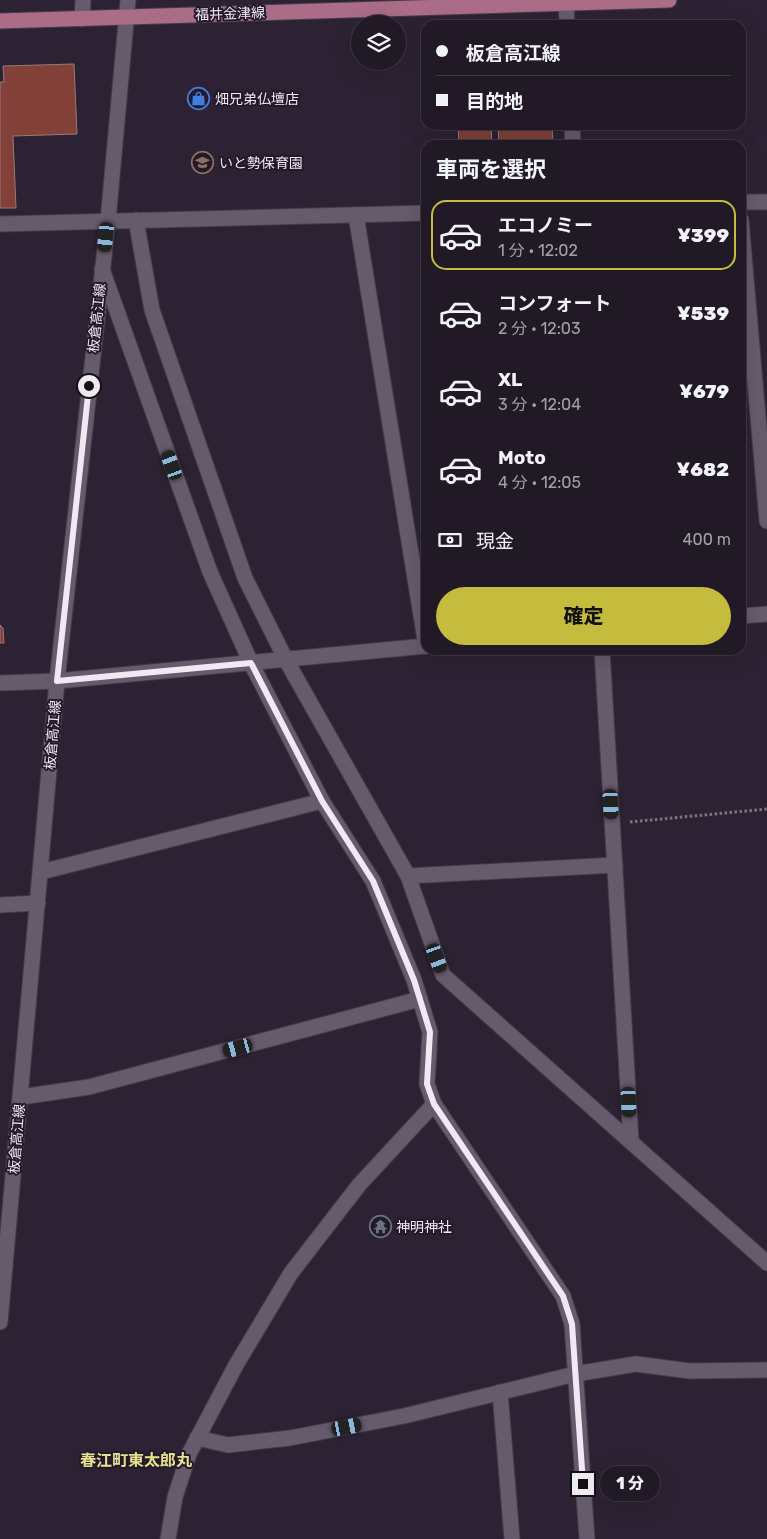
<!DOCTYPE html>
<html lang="ja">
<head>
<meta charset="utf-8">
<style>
  :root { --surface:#211a26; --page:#2d2732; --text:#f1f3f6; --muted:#a2a1a7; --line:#3e3843; --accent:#c5bc3d }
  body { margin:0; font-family:Rubik,"Noto Sans JP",sans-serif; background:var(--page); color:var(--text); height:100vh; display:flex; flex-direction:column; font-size:19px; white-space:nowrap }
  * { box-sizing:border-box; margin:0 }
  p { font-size:16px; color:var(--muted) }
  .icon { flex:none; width:28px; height:28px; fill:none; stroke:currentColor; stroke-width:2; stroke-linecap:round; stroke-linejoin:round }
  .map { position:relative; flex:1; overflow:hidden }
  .drawer { position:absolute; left:421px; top:140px; width:325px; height:515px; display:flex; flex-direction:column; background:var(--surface); border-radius:15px; box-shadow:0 5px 20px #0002,0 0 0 1px var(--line) }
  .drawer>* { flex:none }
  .hud { position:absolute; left:421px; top:20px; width:325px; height:110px; border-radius:15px; box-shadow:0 5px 20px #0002,0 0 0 1px var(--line); display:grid; align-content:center; height:110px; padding:0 15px; background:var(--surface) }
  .buttons { position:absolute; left:351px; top:15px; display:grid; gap:10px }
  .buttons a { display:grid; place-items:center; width:55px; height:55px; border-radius:50%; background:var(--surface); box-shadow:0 5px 20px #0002,0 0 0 1px var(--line); font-size:25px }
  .end { position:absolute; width:22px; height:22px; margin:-11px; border:6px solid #efe9f4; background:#111; box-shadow:0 0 0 2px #111 }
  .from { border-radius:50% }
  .bubble { position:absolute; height:35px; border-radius:18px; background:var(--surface); box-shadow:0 5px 20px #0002,0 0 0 1px var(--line); font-size:16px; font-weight:800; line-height:35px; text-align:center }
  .car { position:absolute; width:15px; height:30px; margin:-15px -8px; border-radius:6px; box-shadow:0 0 4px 1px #0007; background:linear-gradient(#222 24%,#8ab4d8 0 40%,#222 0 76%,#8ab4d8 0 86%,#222 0) }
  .hud b { display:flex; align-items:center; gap:18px; height:48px; font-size:19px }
  .hud b+b { border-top:1px solid var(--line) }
  .hud i { width:12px; height:12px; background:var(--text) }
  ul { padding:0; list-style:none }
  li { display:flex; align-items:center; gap:15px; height:70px; margin:0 10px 8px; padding:0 5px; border:2px solid transparent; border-radius:15px }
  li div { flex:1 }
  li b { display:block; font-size:19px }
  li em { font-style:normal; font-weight:800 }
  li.active { border-color:var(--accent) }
  li>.icon { width:45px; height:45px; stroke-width:1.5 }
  h2 { padding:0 15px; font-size:22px; line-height:60px }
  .pay { display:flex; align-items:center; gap:12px; height:55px; padding:0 15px; font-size:19px }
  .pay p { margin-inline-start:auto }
  .primary-button { display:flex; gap:10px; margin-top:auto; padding:10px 15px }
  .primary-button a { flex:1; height:58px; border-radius:30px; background:var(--accent); color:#111; font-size:20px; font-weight:800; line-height:58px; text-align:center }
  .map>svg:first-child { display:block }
  .building { fill:#824038; stroke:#967c78 }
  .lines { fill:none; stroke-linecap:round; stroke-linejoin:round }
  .minor-casing { stroke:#453c4a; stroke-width:17 }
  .secondary-casing { stroke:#453c4a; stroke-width:17 }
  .primary-casing { stroke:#453c4a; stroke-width:17 }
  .path { stroke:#7c7482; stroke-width:3; stroke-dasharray:2.5 2.5; stroke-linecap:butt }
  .minor { stroke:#665a6d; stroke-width:15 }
  .secondary { stroke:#665a6d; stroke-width:15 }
  .primary { stroke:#aa6c86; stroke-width:15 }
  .route { stroke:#efe9f4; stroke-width:6 }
  .labels { text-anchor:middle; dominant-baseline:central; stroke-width:4; stroke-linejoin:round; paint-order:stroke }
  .street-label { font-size:14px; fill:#efe9f4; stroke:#231929 }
  .poi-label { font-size:14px; fill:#efe9f4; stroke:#231929; text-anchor:start }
  .quarter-label { font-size:16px; font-weight:bold; fill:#e6e091; stroke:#231929 }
</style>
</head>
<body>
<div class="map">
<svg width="767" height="1539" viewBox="0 0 767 1539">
  <rect width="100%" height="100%" fill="#2c2233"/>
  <g class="building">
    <polygon points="74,64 77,134 13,136 16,208 0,208 0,82 4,82 3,66"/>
    <polygon points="741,82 745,84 746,100 741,100"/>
    <polygon points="458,125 491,125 492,145 459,145"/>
    <polygon points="498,125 552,125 553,145 499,145"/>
    <polygon points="0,625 3,628 4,643 0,643"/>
  </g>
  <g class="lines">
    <defs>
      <g id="minor">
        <polyline points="566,0 567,25"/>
        <polyline points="82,19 83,0"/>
        <polyline points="572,125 573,145"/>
        <polyline points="741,202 767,202"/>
        <polyline points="356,215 426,646"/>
        <polyline points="136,220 152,310 245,578 286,660 408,876 443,975 767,1263"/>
        <polyline points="741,220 767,521"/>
        <polyline points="0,224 426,213"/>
        <polyline points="102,269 210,572 251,663 322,801 373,881 414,980 430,1032 427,1084 434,1104 563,1296 572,1324 587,1539"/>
        <polyline points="741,616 767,614"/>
        <polyline points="602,650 631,1141"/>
        <polyline points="0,683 57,681 426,646"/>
        <polyline points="41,872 322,801"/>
        <polyline points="408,876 615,865"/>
        <polyline points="0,905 38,903"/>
        <polyline points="21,1097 89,1087 420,999"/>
        <polyline points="500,1392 512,1539"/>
        <polyline points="197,1438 228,1445 290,1438 404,1416 575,1374 636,1364 690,1371 767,1370"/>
        <polyline points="168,1539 175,1497 189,1454 236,1365 291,1273 359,1185 434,1104"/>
      </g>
      <polyline id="secondary" points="0,1322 57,681 108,221 128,0"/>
      <polyline id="primary" points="0,21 669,0"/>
    </defs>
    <use href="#minor" class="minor-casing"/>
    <use href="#secondary" class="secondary-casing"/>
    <use href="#primary" class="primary-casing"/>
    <polyline class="path" points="630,822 767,809"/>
    <use href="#minor" class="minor"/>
    <use href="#secondary" class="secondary"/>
    <use href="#primary" class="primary"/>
  </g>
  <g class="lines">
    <polyline class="route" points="89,386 57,681 251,663 322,801 373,881 414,980 430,1032 427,1084 434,1104 563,1296 572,1324 583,1484"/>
  </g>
  <defs>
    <symbol id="shop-ring" viewBox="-11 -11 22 22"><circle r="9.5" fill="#231929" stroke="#3f7fe0" stroke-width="1.5"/><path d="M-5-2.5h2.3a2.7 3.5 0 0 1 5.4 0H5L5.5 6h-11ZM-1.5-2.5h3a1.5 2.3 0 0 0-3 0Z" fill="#3f7fe0"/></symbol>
    <symbol id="school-ring" viewBox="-11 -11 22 22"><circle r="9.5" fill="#231929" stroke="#8d6e63" stroke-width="1.5"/><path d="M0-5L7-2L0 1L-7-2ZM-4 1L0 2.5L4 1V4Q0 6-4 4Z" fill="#8d6e63"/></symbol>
    <symbol id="temple-ring" viewBox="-11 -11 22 22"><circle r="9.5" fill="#231929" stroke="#6b7280" stroke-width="1.5"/><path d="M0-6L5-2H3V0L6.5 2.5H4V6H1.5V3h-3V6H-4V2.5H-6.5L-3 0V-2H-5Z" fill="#6b7280"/></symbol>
  </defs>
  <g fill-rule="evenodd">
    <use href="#shop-ring" x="186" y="86" width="25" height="25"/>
    <use href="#school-ring" x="190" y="150" width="25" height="25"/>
    <use href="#temple-ring" x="368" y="1214" width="25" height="25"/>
  </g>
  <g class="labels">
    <g class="street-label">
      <text transform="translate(230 14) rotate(-2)">福井金津線</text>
      <text transform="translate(97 318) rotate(-84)">板倉高江線</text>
      <text transform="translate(53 735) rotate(-85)">板倉高江線</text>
      <text transform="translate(17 1139) rotate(-85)">板倉高江線</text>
    </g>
    <g class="poi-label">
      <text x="215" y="99">畑兄弟仏壇店</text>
      <text x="219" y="163">いと勢保育園</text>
      <text x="396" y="1227">神明神社</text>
    </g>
    <g class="quarter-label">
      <text x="136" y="1460">春江町東太郎丸</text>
    </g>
  </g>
</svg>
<div class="buttons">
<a><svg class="icon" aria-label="layers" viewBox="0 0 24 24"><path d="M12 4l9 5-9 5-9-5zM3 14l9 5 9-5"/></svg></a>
</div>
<i class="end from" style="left:89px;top:386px"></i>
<i class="end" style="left:583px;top:1484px"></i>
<div class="bubble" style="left:600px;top:1466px;width:60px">1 分</div>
<i class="car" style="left:106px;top:237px;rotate:186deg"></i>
<i class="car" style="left:172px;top:465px;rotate:340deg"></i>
<i class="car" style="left:611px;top:804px;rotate:177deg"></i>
<i class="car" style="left:437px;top:958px;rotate:160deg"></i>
<i class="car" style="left:238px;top:1048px;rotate:255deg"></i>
<i class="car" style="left:629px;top:1102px;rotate:177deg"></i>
<i class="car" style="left:347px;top:1427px;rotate:79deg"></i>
<div class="hud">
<b><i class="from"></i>板倉高江線</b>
<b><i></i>目的地</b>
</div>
<section class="drawer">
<h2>車両を選択</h2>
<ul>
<li class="active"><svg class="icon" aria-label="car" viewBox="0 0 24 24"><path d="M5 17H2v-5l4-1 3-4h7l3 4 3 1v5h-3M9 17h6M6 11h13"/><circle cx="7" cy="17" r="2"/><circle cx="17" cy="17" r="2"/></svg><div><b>エコノミー</b><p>1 分 · 12:02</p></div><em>¥399</em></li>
<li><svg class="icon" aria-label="car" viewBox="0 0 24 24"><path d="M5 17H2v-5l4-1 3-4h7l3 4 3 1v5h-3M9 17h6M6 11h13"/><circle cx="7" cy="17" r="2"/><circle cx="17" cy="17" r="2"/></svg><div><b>コンフォート</b><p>2 分 · 12:03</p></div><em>¥539</em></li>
<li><svg class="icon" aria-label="car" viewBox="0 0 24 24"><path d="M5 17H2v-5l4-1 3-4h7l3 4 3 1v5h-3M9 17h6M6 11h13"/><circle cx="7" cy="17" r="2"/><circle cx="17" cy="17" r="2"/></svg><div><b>XL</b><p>3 分 · 12:04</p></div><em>¥679</em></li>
<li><svg class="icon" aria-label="car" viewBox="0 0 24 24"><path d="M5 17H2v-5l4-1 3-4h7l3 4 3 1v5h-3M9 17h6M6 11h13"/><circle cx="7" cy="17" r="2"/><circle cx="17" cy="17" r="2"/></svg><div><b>Moto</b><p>4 分 · 12:05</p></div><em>¥682</em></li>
</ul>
<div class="pay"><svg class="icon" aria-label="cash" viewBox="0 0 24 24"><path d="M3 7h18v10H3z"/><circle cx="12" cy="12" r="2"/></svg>現金<p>400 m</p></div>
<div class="primary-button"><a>確定</a></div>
</section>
</div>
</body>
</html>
